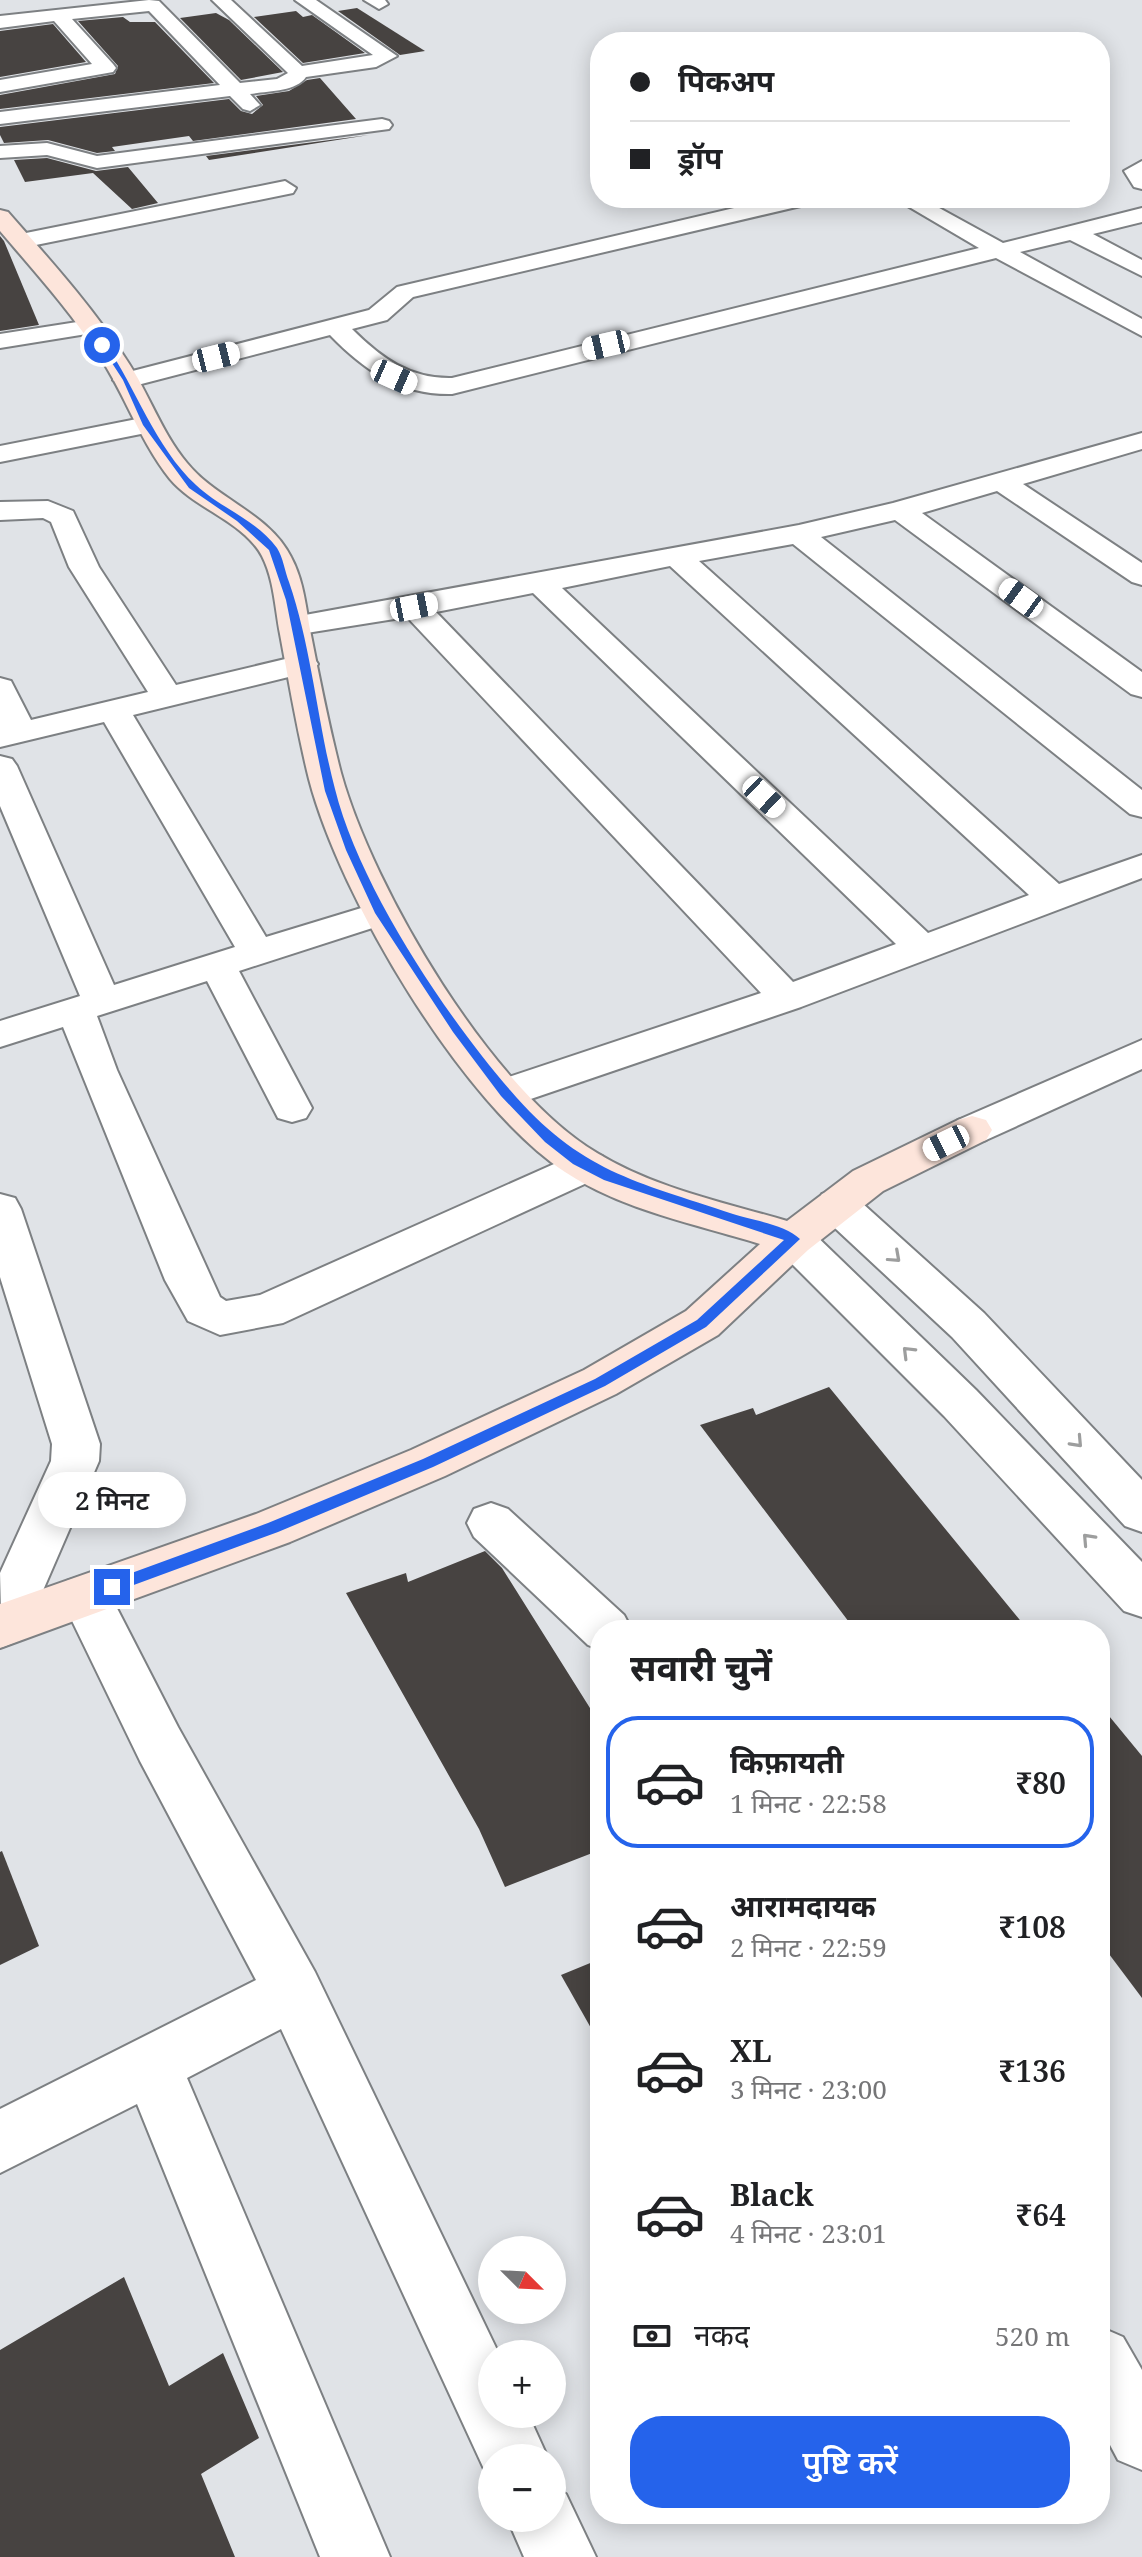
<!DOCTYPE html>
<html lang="hi">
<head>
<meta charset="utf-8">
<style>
  :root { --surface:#fff; --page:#f6f6f6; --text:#202124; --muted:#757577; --line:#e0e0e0; --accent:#2563eb }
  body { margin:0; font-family:"Noto Serif","Noto Sans Devanagari",serif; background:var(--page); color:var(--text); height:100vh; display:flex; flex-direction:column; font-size:30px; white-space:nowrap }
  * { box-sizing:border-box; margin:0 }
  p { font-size:26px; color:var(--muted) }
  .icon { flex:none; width:44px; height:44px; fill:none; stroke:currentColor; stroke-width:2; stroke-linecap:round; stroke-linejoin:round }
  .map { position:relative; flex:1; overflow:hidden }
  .side { position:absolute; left:590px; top:1620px; width:520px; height:904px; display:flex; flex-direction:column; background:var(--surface); border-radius:32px; box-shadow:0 4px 20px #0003 }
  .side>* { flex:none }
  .guide { position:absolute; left:590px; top:32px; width:520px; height:176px; border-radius:32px; box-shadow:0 4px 20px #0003; display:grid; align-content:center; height:176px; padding:0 40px; background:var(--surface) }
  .needle { width:52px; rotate:114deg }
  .buttons { position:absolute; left:478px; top:2236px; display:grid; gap:16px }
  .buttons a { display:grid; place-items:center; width:88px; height:88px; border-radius:50%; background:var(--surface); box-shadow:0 4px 20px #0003; font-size:40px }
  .end { position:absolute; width:36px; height:36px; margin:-18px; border:10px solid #2563eb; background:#fff; box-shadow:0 0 0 4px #fff }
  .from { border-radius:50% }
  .bubble { position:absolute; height:56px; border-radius:28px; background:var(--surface); box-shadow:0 4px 20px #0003; font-size:26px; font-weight:600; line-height:56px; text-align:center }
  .car { position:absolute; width:24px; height:48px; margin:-24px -12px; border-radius:10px; box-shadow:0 0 6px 2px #0007; background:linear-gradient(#fff 24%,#345 0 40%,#fff 0 76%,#345 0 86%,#fff 0) }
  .guide b { display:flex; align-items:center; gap:28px; height:76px; font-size:30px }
  .guide b+b { border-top:2px solid var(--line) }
  .guide i { width:20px; height:20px; background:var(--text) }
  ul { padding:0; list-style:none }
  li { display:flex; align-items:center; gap:24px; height:132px; margin:0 16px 12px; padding:0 24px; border:4px solid transparent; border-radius:32px }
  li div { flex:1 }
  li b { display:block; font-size:30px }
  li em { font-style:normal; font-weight:600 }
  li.selected { border-color:var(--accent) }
  li>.icon { width:72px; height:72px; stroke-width:1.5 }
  h2 { padding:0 40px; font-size:36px; line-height:96px }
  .pay { display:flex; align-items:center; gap:20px; height:88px; padding:0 40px; font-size:30px }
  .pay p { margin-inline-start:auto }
  .primary-button { display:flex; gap:16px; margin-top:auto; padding:16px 40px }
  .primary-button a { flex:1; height:92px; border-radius:32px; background:var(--accent); color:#fff; font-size:32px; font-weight:600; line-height:92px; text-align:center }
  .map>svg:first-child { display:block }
  .building { fill:#474341 }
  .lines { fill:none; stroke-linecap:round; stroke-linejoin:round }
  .street-casing { stroke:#7d8083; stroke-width:4 }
  .secondary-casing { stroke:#7d8083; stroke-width:4 }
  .street { fill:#fff; fill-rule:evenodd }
  .secondary { fill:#fde5db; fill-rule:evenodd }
  .oneway { stroke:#9d9e9e }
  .route { fill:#2563eb }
</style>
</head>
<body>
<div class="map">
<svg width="1142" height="2557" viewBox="0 0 1142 2557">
  <rect width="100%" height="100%" fill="#e0e3e7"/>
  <g class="building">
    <polygon points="357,8 425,51 400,55 338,11"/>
    <polygon points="296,11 303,17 312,15 365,53 303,63 254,17"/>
    <polygon points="216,13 229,20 283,72 241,80 180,18"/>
    <polygon points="123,17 130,22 155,22 214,83 0,109 0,95 115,74 118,66 78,21"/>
    <polygon points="53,24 86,62 0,77 0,31"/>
    <polygon points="320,78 356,119 193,141 189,136 112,147 115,151 97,153 48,140 4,143 0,135 0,127 229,99 241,111 252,114 263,105 256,96 289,91 307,80"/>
    <polygon points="369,135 209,160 206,156"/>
    <polygon points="47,158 96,171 128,167 158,203 132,209 93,173 25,182 14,160"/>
    <polygon points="0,236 4,241 39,325 0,331"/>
    <polygon points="829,1387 1028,1630 855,1630 700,1425 753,1408 756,1415"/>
    <polygon points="485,1551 502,1568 600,1724 600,1850 505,1887 479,1829 346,1593 406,1573 408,1582"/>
    <polygon points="1100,1705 1142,1756 1142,1998 1100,1942"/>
    <polygon points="2,1851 39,1946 0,1965 0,1852"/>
    <polygon points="600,1959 600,2044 561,1975"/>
    <polygon points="124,2277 169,2386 223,2353 259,2438 201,2474 235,2557 0,2557 0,2350"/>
  </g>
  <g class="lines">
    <defs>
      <g id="street">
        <path d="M 149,0 L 159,1 L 240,83 L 277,79 L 288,73 L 212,0 L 231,0 L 302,66 L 373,55 L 295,0 L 316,0 L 397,56 L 376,67 L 306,77 C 296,92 267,91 250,94 L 260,105 L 250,111 L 243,109 L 230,96 L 0,124 L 0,112 L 220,85 L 149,11 L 72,19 L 113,64 L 116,68 L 113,72 L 0,92 L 0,80 L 92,64 L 54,21 L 0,28 L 0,16 Z"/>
        <polygon points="364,0 385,0 388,4 379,9"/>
        <polygon points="382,119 389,121 392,125 389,129 97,168 47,155 0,158 0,146 47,143 97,156"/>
        <polygon points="1142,161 1142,189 1134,187 1124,171"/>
        <polygon points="285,181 296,188 293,193 21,248 10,241 21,234"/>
        <path d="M 777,198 L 816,198 L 805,205 L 413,297 L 387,320 L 352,329 C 381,358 410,379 452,378 L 979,248 L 894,198 L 921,198 L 1003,243 L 1142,208 L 1142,222 L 1093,234 L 1142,260 L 1142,276 L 1070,240 L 1020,252 L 1142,319 L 1142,336 L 996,258 L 452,394 C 400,395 365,371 330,335 L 126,388 L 113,380 L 117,375 L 369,310 L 397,287 Z"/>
        <polygon points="90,320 102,327 99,332 0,348 0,334"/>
        <polygon points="147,417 156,419 160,425 156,431 0,462 0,446"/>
        <path d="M 1142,433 L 1142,449 L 1023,484 L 1142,563 L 1142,585 L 1132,582 L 997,491 L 922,513 L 1142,672 L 1142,697 L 1131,694 L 895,520 L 821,537 L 1142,790 L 1142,817 L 1130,814 L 793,544 L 699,561 L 1059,884 L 1142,855 L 1142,878 L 801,1007 L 519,1103 L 505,1106 L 491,1103 L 485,1093 L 491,1083 L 761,993 L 407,617 L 294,635 L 283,633 L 279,626 L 283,619 L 799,525 L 893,503 ZM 670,566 L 1029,895 L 928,933 L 562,588 ZM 533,593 L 896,944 L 793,982 L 436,612 Z"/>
        <polygon points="48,501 73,511 99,567 176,685 302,655 313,657 318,664 313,671 133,715 266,937 381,902 394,905 399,913 394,921 239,971 312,1108 306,1118 292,1122 278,1118 207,981 97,1016 117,1070 220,1297 226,1301 260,1295 572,1156 587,1152 602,1156 608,1166 602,1176 283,1323 220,1335 188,1321 165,1280 63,1027 0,1047 0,1021 80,996 0,806 0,756 12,759 17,766 114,985 235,947 104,722 0,747 0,678 11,681 31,720 148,692 69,567 51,522 43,518 0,520 0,502"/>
        <polygon points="1142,1040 1142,1069 986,1140 972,1144 958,1140 952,1130 958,1120"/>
        <polygon points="837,1190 852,1194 984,1313 1142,1480 1142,1532 1125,1526 952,1337 822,1216 816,1205 822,1194"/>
        <polygon points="0,1194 15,1198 21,1209 100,1444 99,1461 28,1625 20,1640 2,1647 0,1573 51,1461 52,1444 0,1277"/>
        <polygon points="793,1223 808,1228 976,1390 1142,1562 1142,1617 1124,1611 944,1416 778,1250 771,1239 778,1228"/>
        <polygon points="491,1503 508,1509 624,1615 632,1630 600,1630 600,1650 588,1645 474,1537 467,1523 474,1509"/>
        <polygon points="85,1575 103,1581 178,1727 315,1972 499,2354 492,2354 492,2414 528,2414 548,2458 492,2458 490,2482 281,2029 187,2078 390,2557 320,2557 137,2104 0,2173 0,2109 256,1980 140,1761 60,1596 67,1581"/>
        <polygon points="1100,2327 1123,2337 1142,2370 1142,2470 1118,2460 1100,2426"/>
        <polygon points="552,2488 566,2494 596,2557 524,2557 507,2518 552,2518"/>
      </g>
      <path id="secondary" d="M 0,210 L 8,212 C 49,259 92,306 126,359 C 149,393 161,432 187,463 C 217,500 269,513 291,557 C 304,581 306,609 311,635 C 320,681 329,727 341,773 C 373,889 492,1091 597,1153 C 654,1188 723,1202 787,1221 L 853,1171 L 958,1120 L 972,1116 L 986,1120 L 992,1130 L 986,1140 L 883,1191 L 808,1250 L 718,1335 L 616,1394 L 445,1476 L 290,1542 L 0,1648 L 0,1604 L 256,1514 L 411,1450 L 584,1370 L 686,1311 L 760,1244 C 696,1224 622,1210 565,1172 C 462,1104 340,898 309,779 C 297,731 289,682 280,634 C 275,608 274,579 262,556 C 243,521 195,509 170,479 C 140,441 126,397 100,357 C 71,312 35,272 0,231 Z"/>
    </defs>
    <use href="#street" class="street-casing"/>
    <use href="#secondary" class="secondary-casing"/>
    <use href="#street" class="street"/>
    <use href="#secondary" class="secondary"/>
  </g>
  <defs><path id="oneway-chevron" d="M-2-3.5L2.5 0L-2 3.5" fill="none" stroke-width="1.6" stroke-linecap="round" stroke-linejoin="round" transform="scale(2)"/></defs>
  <g class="oneway">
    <use href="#oneway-chevron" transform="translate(895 1257) rotate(42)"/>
    <use href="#oneway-chevron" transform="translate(908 1352) rotate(-135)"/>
    <use href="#oneway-chevron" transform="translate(1077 1442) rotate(47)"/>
    <use href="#oneway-chevron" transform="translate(1088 1539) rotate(-133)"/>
  </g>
  <path class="route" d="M 99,343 L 105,343 C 136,388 155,447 196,485 C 220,508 257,520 277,548 C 283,557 285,572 289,582 C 312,649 317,721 335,789 C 359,886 445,1015 510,1090 C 580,1172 635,1181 733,1214 C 752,1220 786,1225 800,1239 L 706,1327 L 605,1386 L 433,1467 L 278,1532 L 112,1593 L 107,1591 L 107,1582 L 268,1523 L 423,1459 L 595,1379 L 697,1320 L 784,1240 L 604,1180 L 573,1164 L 545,1142 L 501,1096 L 453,1032 L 375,913 L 346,850 L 325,791 L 286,600 L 269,550 L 237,521 L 189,488 L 143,425 L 123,380 Z"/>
</svg>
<div class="buttons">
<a><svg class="needle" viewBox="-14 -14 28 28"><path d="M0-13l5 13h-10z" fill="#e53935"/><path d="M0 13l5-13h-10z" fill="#757577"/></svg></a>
<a>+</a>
<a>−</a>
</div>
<i class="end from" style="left:102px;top:345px"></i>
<i class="end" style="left:112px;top:1587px"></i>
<div class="bubble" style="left:38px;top:1472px;width:148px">2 मिनट</div>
<i class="car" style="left:606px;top:345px;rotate:257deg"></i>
<i class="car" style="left:216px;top:357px;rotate:76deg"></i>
<i class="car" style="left:394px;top:377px;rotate:114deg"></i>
<i class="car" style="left:1021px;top:598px;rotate:306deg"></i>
<i class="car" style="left:414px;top:607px;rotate:79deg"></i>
<i class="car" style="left:764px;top:797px;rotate:133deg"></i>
<i class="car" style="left:946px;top:1143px;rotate:244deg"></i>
<div class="guide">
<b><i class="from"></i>पिकअप</b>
<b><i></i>ड्रॉप</b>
</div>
<section class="side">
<h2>सवारी चुनें</h2>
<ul>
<li class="selected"><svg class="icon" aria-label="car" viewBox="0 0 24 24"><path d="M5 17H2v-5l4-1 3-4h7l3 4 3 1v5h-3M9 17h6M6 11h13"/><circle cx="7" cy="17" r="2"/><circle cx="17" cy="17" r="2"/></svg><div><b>किफ़ायती</b><p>1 मिनट · 22:58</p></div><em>₹80</em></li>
<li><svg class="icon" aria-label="car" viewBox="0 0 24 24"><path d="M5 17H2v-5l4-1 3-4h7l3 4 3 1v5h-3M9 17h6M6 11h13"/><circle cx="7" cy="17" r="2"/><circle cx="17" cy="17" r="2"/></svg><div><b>आरामदायक</b><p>2 मिनट · 22:59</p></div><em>₹108</em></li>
<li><svg class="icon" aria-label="car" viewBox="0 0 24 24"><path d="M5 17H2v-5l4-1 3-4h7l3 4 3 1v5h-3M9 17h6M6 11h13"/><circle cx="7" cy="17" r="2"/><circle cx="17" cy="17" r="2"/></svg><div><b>XL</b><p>3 मिनट · 23:00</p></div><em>₹136</em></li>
<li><svg class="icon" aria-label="car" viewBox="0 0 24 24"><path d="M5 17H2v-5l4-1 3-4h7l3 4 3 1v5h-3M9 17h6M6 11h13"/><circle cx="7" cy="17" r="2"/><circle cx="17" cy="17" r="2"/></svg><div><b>Black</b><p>4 मिनट · 23:01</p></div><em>₹64</em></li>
</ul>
<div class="pay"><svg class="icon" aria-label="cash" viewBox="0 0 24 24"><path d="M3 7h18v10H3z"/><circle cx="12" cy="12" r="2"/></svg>नकद<p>520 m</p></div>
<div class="primary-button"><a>पुष्टि करें</a></div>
</section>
</div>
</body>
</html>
